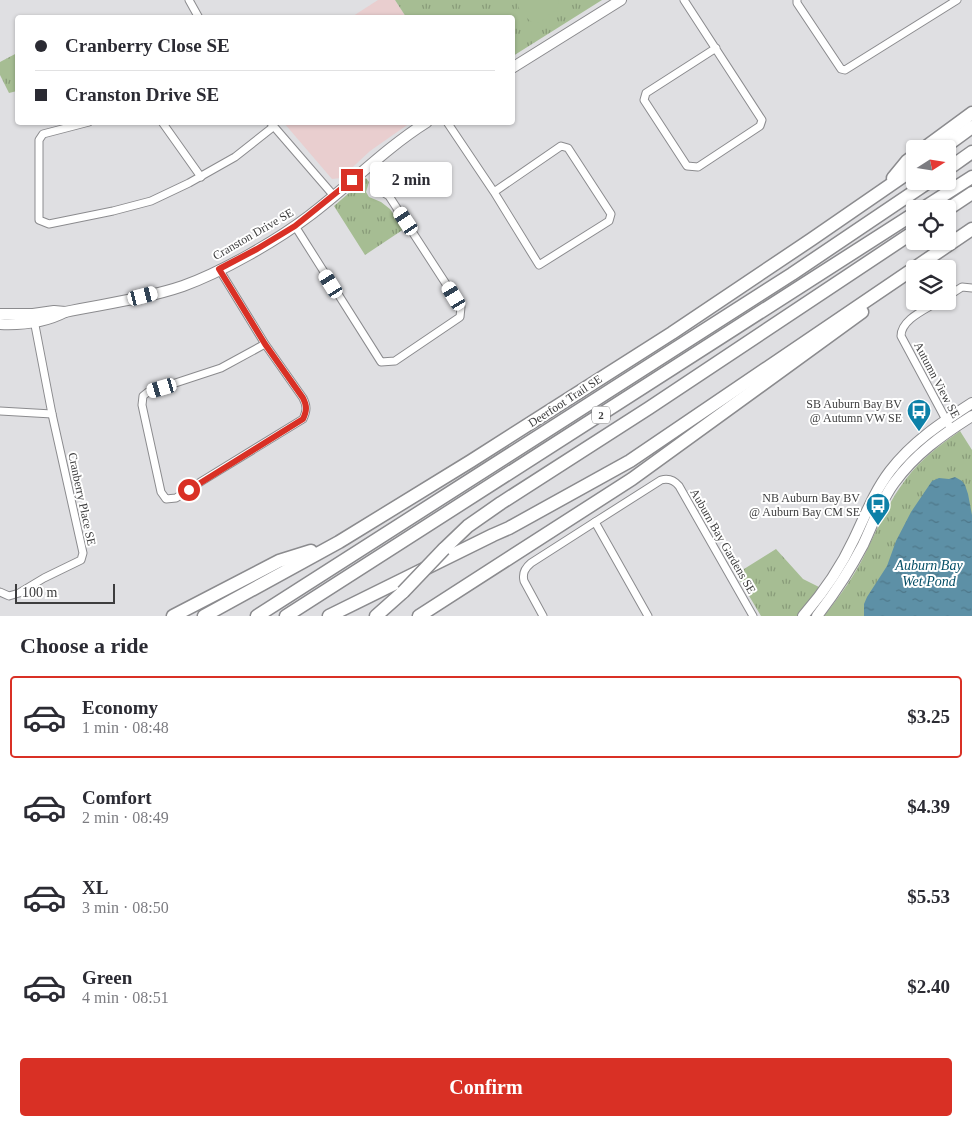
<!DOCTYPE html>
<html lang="en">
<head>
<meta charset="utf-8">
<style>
  :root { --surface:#fff; --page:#f7f7f7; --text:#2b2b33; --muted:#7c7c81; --line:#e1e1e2; --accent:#d93025 }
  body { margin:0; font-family:Georgia,serif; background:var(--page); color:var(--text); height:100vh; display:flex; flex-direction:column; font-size:19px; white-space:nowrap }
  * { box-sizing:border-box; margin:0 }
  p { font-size:16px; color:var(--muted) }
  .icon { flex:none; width:28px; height:28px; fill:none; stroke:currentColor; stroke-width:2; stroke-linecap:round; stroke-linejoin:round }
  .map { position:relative; height:616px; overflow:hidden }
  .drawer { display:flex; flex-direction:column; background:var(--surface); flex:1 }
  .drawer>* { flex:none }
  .top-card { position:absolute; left:15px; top:15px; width:500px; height:110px; border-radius:5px; box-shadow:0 1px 4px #0004; display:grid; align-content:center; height:110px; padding:0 20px; background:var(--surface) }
  .needle { width:32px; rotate:78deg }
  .controls { position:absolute; left:906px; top:140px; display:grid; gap:10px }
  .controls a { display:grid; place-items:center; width:50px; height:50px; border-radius:5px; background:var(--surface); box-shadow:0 1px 4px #0004; font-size:25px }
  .scale { position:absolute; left:15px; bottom:12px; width:100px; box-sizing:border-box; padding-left:5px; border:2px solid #3d3d3e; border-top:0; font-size:14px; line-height:18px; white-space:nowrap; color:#3d3d3e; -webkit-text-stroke:4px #fff; paint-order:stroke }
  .end { position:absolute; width:22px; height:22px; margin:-11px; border:6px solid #d93025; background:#fff; box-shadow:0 0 0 2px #fff }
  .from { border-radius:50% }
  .bubble { position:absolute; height:35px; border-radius:5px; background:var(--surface); box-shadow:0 1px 4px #0004; font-size:16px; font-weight:600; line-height:35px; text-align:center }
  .car { position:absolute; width:15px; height:30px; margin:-15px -8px; border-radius:6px; box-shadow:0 0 4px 1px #0007; background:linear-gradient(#fff 24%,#345 0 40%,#fff 0 76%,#345 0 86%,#fff 0) }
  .top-card b { display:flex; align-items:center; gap:18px; height:48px; font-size:19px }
  .top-card b+b { border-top:1px solid var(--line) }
  .top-card i { width:12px; height:12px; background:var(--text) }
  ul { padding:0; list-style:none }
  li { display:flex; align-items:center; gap:15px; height:82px; margin:0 10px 8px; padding:0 10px; border:2px solid transparent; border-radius:5px }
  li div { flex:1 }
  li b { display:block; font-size:19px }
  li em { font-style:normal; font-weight:600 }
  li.on { border-color:var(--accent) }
  li>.icon { width:45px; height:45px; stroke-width:1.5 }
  h2 { padding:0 20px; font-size:22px; line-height:60px }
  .cta { display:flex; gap:10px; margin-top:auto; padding:10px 20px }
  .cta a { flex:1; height:58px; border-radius:5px; background:var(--accent); color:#fff; font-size:20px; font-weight:600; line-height:58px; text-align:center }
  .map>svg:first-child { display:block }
  .education { fill:#e9cecf }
  .park { fill:url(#park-tufts) }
  .pitch { fill:#a6bd93 }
  .water { fill:url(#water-ripples) }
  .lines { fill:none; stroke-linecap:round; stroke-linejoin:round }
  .street-casing { stroke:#8b8b8e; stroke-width:9 }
  .secondary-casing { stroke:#8b8b8e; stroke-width:12 }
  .highway-casing { stroke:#8b8b8e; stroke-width:15 }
  .street { stroke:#fff; stroke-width:7 }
  .secondary { stroke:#fff; stroke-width:10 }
  .highway { stroke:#fff; stroke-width:12 }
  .highway-bridge-casing { stroke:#8b8b8e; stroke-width:15; stroke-linecap:butt }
  .highway-bridge { stroke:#fff; stroke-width:12 }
  .route { stroke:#d93025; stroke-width:6 }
  .labels { text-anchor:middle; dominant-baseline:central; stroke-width:4; stroke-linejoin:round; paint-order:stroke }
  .shield { fill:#fff; stroke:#777778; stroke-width:1 }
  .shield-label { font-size:11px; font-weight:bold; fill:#3d3d3e }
  .street-label { font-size:12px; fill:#3d3d3e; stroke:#fff }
  .poi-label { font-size:12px; fill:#3d3d3e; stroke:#fff; text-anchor:end }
  .water-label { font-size:14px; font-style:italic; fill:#054f67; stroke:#fff }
</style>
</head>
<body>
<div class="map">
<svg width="972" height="616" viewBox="0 0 972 616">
  <defs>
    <pattern id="park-tufts" width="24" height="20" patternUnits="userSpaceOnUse" patternTransform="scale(1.25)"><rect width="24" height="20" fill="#a6bd93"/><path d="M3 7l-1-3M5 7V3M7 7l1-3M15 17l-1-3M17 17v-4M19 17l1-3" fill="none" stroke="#889b79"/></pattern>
    <pattern id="water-ripples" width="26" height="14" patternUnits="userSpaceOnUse" patternTransform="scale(1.25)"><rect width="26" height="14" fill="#5d90a6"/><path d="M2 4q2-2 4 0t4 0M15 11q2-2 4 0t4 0" fill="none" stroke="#4e7789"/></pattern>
  </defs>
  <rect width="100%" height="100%" fill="#dfdfe2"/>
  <g class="education">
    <polygon points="378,0 395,0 406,17 350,18"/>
    <polygon points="284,123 410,123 370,151 341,178 332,179"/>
  </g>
  <g class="park">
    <polygon points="395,0 602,0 513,56 512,18 406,17"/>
    <polygon points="17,53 17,91 9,93 0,75 0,62"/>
    <polygon points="366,178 369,182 366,192 369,197 381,202 390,209 404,229 365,255 334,206"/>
    <path d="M 960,431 L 972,450 L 972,616 L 824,616 C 840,596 855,575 866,552 C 878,527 889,501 906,479 C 921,459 940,445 960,431 Z"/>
    <polygon points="776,549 803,579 821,588 799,616 761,616 736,574"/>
  </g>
  <polygon class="pitch" points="517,0 559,0 557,9 535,25 520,12"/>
  <polygon class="water" points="955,477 962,481 965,485 968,494 972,515 972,616 864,616 864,604 867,597 887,566 896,541 911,512 932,481 939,478 949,479"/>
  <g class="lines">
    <defs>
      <g id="street">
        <polyline points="189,0 199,18"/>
        <polyline points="684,0 762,120 760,126 698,167 687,166 644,100 646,93 716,48"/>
        <polyline points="797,0 797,3 841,69 845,70 957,0"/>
        <polyline points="89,122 43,134 39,140 39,220 49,224 113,211 151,201 189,183 235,157 273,127"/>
        <polyline points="162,122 201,177"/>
        <polyline points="270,122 334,196"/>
        <polyline points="447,122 494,192 539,265 609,221 611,214 568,148 561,146 494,192"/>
        <polyline points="295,226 381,362 395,361 460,317 461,307 389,196 376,188"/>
        <path d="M 219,269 L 265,344 L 303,398 C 307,406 307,410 303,419 L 202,481 L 176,498 L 166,499 L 161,492 L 142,405 L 143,396 L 148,392 L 221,368 L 265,344"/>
        <polyline points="948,296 962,287 972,288"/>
        <path d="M 939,301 C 927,309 901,319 901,336 L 951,429"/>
        <polyline points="0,411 52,414"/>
        <path d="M 595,522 L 661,480 C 668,478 674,480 679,486 L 753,616"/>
        <polyline points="0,592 9,596 19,593 44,578 81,560 83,553 52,414 34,320"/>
        <path d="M 543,616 L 524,581 C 522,573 525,568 531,563 L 595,522 L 648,616"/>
      </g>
      <g id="secondary">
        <polyline points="512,68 621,0"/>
        <path d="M 0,314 L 33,314 L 54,311 L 65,312 C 103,304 145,299 183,286 C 222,272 276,241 309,216 C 349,186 384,149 427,122"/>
        <path d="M 0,324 C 23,325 44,323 65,312"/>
        <path d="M 803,616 C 823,593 841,567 854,539 C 865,516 874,492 890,471 C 912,442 941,423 972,403"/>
        <path d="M 817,616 C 834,594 850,570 863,545 C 873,524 880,502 894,483 C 915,454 942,435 972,416"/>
      </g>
      <g id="highway">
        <polyline points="923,149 972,113"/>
        <polyline points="942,149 972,127"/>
        <polyline points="948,169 972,152"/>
        <polyline points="893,178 907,161 915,155"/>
        <polyline points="922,209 972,177"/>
        <polyline points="948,209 972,193"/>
        <polyline points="444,549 468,526 501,503 649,408 915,231"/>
        <polyline points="173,616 279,561 311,551"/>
        <polyline points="204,616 339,542 471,461 672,333 812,239 915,168"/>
        <polyline points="257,616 792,274 930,181"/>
        <polyline points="286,616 915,213"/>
        <polyline points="329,616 493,535 509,528 630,461 972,229"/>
        <polyline points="376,616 403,592"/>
        <polyline points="419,616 632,479 862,312"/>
      </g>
    </defs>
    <use href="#street" class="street-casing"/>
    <use href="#secondary" class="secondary-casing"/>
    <use href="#highway" class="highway-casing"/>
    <use href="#street" class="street"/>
    <use href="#secondary" class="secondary"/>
    <use href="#highway" class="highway"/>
    <defs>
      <polyline id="highway-bridge" points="403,592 444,549"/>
    </defs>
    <use href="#highway-bridge" class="highway-bridge-casing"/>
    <use href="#highway-bridge" class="highway-bridge"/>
  </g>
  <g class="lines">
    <path class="route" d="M 189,490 L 303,419 C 307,410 307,406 303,398 L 265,344 L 219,269 L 257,249 L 295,226 L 352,180"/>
  </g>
  <defs>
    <symbol id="bus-pin" viewBox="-11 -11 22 30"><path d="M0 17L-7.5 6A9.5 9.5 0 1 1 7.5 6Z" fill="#0d81a8" stroke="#fff"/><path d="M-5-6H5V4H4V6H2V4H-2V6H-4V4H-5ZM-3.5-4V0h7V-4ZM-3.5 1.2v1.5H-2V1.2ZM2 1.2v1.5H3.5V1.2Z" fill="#fff"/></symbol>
  </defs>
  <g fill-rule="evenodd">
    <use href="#bus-pin" x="905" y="397" width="28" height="38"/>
    <use href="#bus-pin" x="864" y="491" width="28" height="38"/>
  </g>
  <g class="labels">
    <rect class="shield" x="592" y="406.5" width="18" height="17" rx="4"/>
    <g class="shield-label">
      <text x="601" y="415">2</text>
    </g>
    <g class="street-label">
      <text transform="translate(253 234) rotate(-30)">Cranston Drive SE</text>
      <text transform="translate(937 380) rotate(62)">Autumn View SE</text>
      <text transform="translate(565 401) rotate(-33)">Deerfoot Trail SE</text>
      <text transform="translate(82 499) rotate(78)">Cranberry Place SE</text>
      <text transform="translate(723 541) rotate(60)">Auburn Bay Gardens SE</text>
    </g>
    <g class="poi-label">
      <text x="902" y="404">SB Auburn Bay BV<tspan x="902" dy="14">@ Autumn VW SE</tspan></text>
      <text x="860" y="498">NB Auburn Bay BV<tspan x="860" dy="14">@ Auburn Bay CM SE</tspan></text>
    </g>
    <g class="water-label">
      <text x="929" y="565">Auburn Bay<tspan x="929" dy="16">Wet Pond</tspan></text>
    </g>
  </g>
</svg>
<div class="controls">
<a><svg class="needle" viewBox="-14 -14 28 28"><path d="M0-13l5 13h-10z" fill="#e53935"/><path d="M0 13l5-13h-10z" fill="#7c7c81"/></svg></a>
<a><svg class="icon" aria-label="locate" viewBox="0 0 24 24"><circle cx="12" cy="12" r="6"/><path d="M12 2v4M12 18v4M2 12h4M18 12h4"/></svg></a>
<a><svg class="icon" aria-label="layers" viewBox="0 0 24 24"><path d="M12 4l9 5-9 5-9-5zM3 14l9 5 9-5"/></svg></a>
</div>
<div class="scale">100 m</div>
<i class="end from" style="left:189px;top:490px"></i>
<i class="end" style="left:352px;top:180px"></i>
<div class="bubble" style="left:370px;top:162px;width:82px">2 min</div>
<i class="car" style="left:406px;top:221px;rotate:326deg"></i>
<i class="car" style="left:331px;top:284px;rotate:328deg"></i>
<i class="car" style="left:143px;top:296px;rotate:76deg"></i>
<i class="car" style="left:454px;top:296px;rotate:329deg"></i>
<i class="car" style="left:162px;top:388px;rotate:254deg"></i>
<div class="top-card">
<b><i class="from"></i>Cranberry Close SE</b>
<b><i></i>Cranston Drive SE</b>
</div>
</div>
<section class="drawer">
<h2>Choose a ride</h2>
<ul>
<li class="on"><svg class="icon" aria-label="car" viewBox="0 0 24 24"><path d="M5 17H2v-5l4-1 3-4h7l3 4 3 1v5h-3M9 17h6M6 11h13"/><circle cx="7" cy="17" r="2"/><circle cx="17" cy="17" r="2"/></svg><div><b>Economy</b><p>1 min · 08:48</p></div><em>$3.25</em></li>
<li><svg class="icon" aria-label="car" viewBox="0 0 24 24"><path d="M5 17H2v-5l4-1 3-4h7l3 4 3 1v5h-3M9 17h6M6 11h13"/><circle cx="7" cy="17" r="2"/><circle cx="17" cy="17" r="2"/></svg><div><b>Comfort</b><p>2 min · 08:49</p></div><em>$4.39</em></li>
<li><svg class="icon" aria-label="car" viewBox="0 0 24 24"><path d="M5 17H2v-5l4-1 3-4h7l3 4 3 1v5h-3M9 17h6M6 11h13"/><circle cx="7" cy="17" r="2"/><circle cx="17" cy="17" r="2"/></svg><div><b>XL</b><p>3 min · 08:50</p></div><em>$5.53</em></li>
<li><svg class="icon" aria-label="car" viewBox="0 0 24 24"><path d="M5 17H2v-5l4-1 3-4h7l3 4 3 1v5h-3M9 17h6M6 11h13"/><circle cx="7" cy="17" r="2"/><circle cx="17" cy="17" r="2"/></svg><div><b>Green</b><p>4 min · 08:51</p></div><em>$2.40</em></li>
</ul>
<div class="cta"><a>Confirm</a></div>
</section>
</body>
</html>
